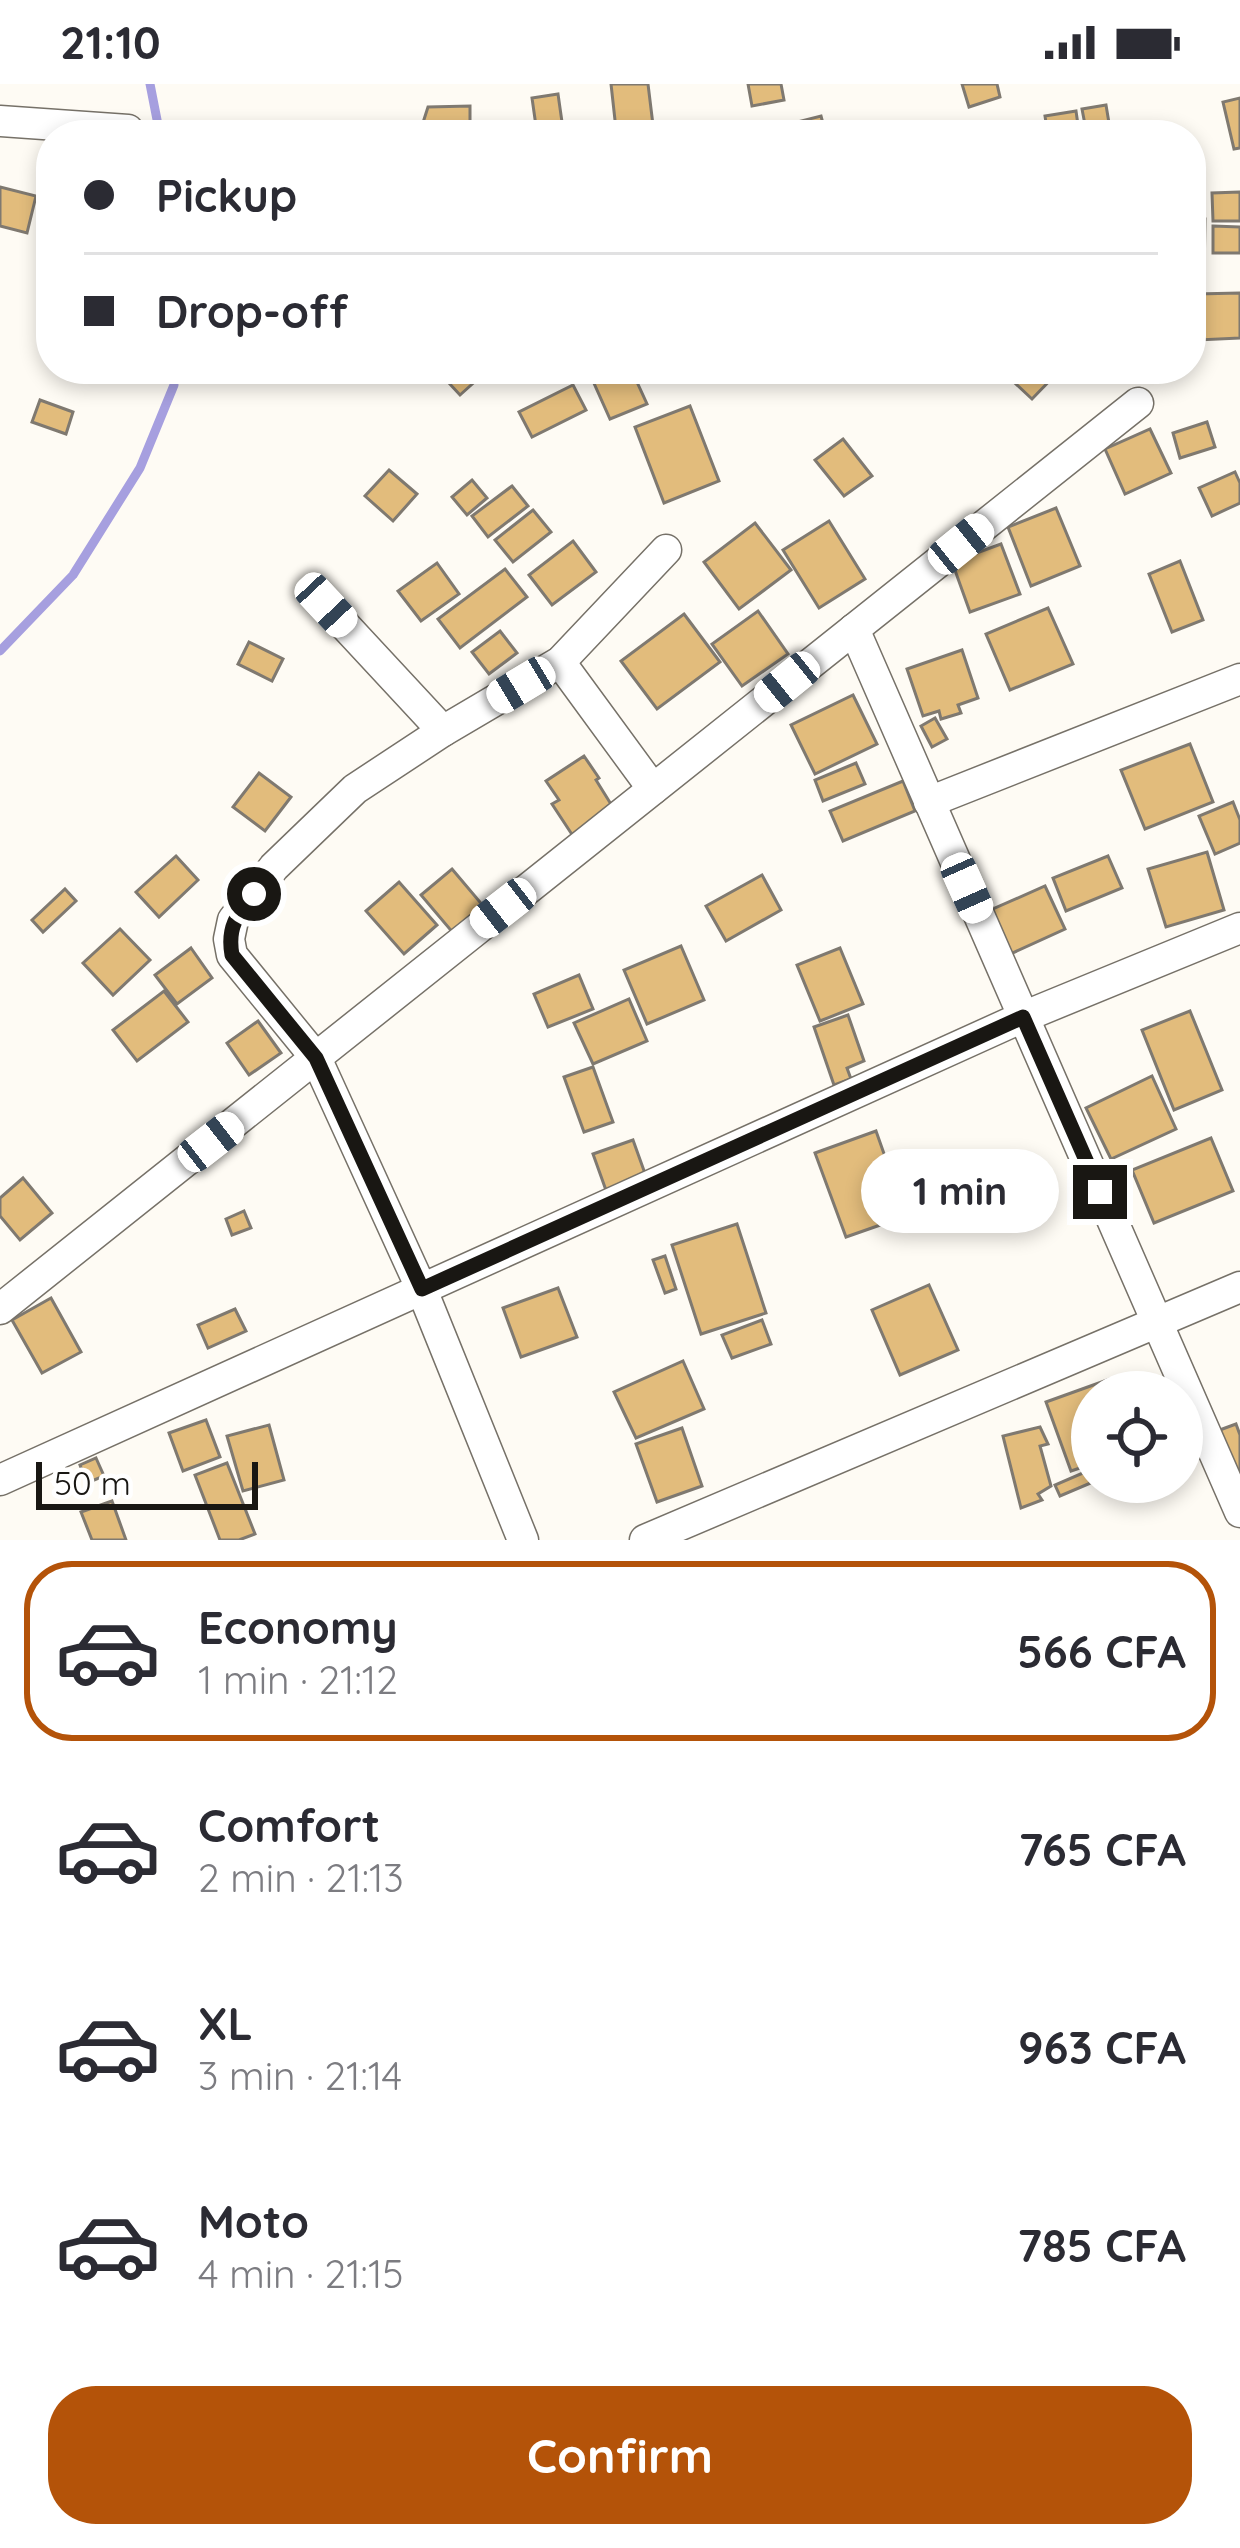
<!DOCTYPE html>
<html lang="en">
<head>
<meta charset="utf-8">
<style>
  :root { --surface:#fff; --page:#f2f2f3; --text:#2b2b33; --muted:#7c7c81; --line:#e1e1e2; --accent:#b45309 }
  body { margin:0; font-family:Quicksand,sans-serif; background:var(--page); color:var(--text); height:100vh; display:flex; flex-direction:column; font-size:45px; white-space:nowrap }
  * { box-sizing:border-box; margin:0 }
  p { font-size:39px; color:var(--muted) }
  .icon { flex:none; width:66px; height:66px; fill:none; stroke:currentColor; stroke-width:2; stroke-linecap:round; stroke-linejoin:round }
  .map { position:relative; height:1456px; overflow:hidden }
  .sheet { display:flex; flex-direction:column; background:var(--surface); flex:1 }
  .sheet>* { flex:none }
  .top-card { position:absolute; left:36px; top:36px; width:1170px; height:264px; border-radius:48px; box-shadow:0 6px 18px #0003; display:grid; align-content:center; height:264px; padding:0 48px; background:var(--surface) }
  .tools { position:absolute; left:1071px; top:1287px; display:grid; gap:24px }
  .tools a { display:grid; place-items:center; width:132px; height:132px; border-radius:50%; background:var(--surface); box-shadow:0 6px 18px #0003; font-size:60px }
  .scale { position:absolute; left:36px; bottom:30px; width:222px; box-sizing:border-box; padding-left:12px; border:6px solid #191713; border-top:0; font-size:33px; line-height:42px; white-space:nowrap; color:#191713; -webkit-text-stroke:9px #fff; paint-order:stroke }
  .end { position:absolute; width:54px; height:54px; margin:-27px; border:15px solid #191713; background:#fff; box-shadow:0 0 0 6px #fff }
  .from { border-radius:50% }
  .bubble { position:absolute; height:84px; border-radius:42px; background:var(--surface); box-shadow:0 6px 18px #0003; font-size:39px; font-weight:700; line-height:84px; text-align:center }
  .car { position:absolute; width:36px; height:72px; margin:-36px -18px; border-radius:15px; box-shadow:0 0 9px 3px #0007; background:linear-gradient(#fff 24%,#345 0 40%,#fff 0 76%,#345 0 86%,#fff 0) }
  .top-card b { display:flex; align-items:center; gap:42px; height:114px; font-size:45px }
  .top-card b+b { border-top:3px solid var(--line) }
  .top-card i { width:30px; height:30px; background:var(--text) }
  ul { padding:21px 0 0; list-style:none }
  li { display:flex; align-items:center; gap:36px; height:180px; margin:0 24px 18px; padding:0 24px; border:6px solid transparent; border-radius:48px }
  li div { flex:1 }
  li b { display:block; font-size:45px }
  li em { font-style:normal; font-weight:700 }
  li.current { border-color:var(--accent) }
  li>.icon { width:108px; height:108px; stroke-width:1.5 }
  .action { display:flex; gap:24px; margin-top:auto; padding:24px 48px }
  .action a { flex:1; height:138px; border-radius:48px; background:var(--accent); color:#fff; font-size:48px; font-weight:700; line-height:138px; text-align:center }
  .status { display:flex; justify-content:space-between; align-items:center; height:84px; padding:0 60px; background:var(--surface); direction:ltr }
  .status svg { height:33px; fill:currentColor }
  .map>svg:first-child { display:block }
  .lines { fill:none; stroke-linecap:round; stroke-linejoin:round }
  .stream { stroke:#a69fdf; stroke-width:9 }
  .building { fill:#e2bc7c; stroke:#7f7970; stroke-width:3 }
  .minor-casing { stroke:#767168; stroke-width:33 }
  .minor { stroke:#fff; stroke-width:30 }
  .route { stroke:#191713; stroke-width:15 }
</style>
</head>
<body>
<div class="status"><b>21:10</b><svg viewBox="0 0 49 12"><path d="M0 12V9h3v3zM5 12V6h3v6zM10 12V3h3v9zM15 12V0h3v12zM26 1h20v11H26zM47 4h2v5h-2z"/></svg></div>
<div class="map">
<svg width="1240" height="1456" viewBox="0 0 1240 1456">
  <rect width="100%" height="100%" fill="#fefbf4"/>
  <g class="lines">
    <g class="stream">
      <polyline points="150,0 160,51"/>
      <polyline points="0,567 73,491 140,384 174,301 173,285"/>
    </g>
  </g>
  <g class="building">
    <polygon points="611,0 648,0 653,41 616,45"/>
    <polygon points="748,0 781,0 784,16 752,22"/>
    <polygon points="962,0 997,0 1000,13 969,23"/>
    <polygon points="558,10 562,38 536,42 532,14"/>
    <polygon points="1240,14 1240,64 1234,65 1223,18"/>
    <polygon points="1106,21 1111,51 1087,51 1082,25"/>
    <polygon points="470,22 470,42 492,41 493,51 419,51 428,23"/>
    <polygon points="1076,27 1079,48 1048,51 1045,32"/>
    <polygon points="821,32 826,51 787,51 785,41"/>
    <polygon points="1191,93 1203,93 1204,128 1191,129"/>
    <polygon points="0,103 36,112 27,149 0,142"/>
    <polygon points="1240,108 1240,137 1213,137 1212,109"/>
    <polygon points="1191,135 1205,135 1204,194 1191,193"/>
    <polygon points="1213,142 1240,143 1240,169 1213,169"/>
    <polygon points="1240,209 1240,254 1198,256 1196,210"/>
    <polygon points="436,285 472,285 480,293 460,311"/>
    <polygon points="622,285 631,285 647,320 610,335 593,297"/>
    <polygon points="1000,285 1061,285 1032,315"/>
    <polygon points="746,286 746,297 693,298 693,288"/>
    <polygon points="573,301 586,326 532,353 519,328"/>
    <polygon points="40,316 73,328 66,350 32,338"/>
    <polygon points="690,322 719,397 664,419 635,343"/>
    <polygon points="1207,338 1215,363 1180,374 1173,349"/>
    <polygon points="1150,345 1171,389 1125,410 1105,365"/>
    <polygon points="843,355 872,392 844,412 815,376"/>
    <polygon points="389,386 417,410 393,437 365,412"/>
    <polygon points="1235,388 1240,399 1240,419 1212,432 1199,404"/>
    <polygon points="472,396 487,414 467,431 452,413"/>
    <polygon points="512,402 528,422 488,453 472,432"/>
    <polygon points="1056,424 1080,482 1031,502 1008,443"/>
    <polygon points="533,426 551,448 513,478 495,456"/>
    <polygon points="829,437 865,495 819,524 783,466"/>
    <polygon points="755,439 791,486 739,525 704,478"/>
    <polygon points="573,457 596,488 552,521 529,491"/>
    <polygon points="1001,460 1020,510 970,528 952,478"/>
    <polygon points="1180,477 1203,536 1172,548 1149,490"/>
    <polygon points="437,479 459,510 421,537 398,507"/>
    <polygon points="505,485 527,513 460,564 438,535"/>
    <polygon points="1048,524 1073,580 1010,606 986,550"/>
    <polygon points="758,527 788,570 742,602 712,560"/>
    <polygon points="684,530 720,578 657,625 621,577"/>
    <polygon points="500,547 517,569 489,590 472,568"/>
    <polygon points="249,558 283,575 272,597 238,580"/>
    <polygon points="962,566 978,614 958,621 961,629 941,635 939,627 923,632 907,585"/>
    <polygon points="853,611 877,660 815,690 791,641"/>
    <polygon points="935,634 947,655 932,663 921,642"/>
    <polygon points="1190,660 1213,718 1145,745 1121,686"/>
    <polygon points="584,672 599,694 596,696 614,725 573,752 552,720 559,716 546,697"/>
    <polygon points="856,679 865,700 823,717 815,696"/>
    <polygon points="259,689 291,713 265,747 233,723"/>
    <polygon points="903,697 915,727 843,757 830,727"/>
    <polygon points="1233,718 1240,736 1240,759 1215,770 1199,732"/>
    <polygon points="1207,768 1224,826 1166,843 1148,785"/>
    <polygon points="176,772 198,796 159,833 136,808"/>
    <polygon points="1108,772 1122,804 1066,827 1053,794"/>
    <polygon points="452,785 485,824 454,850 421,811"/>
    <polygon points="762,791 781,826 726,857 706,822"/>
    <polygon points="399,798 437,841 404,870 366,827"/>
    <polygon points="1045,802 1065,845 1006,872 986,828"/>
    <polygon points="65,805 76,817 43,848 32,836"/>
    <polygon points="120,845 150,876 113,911 83,879"/>
    <polygon points="681,862 704,916 647,940 624,886"/>
    <polygon points="191,864 212,894 177,920 155,891"/>
    <polygon points="840,864 863,920 820,937 797,881"/>
    <polygon points="579,891 593,925 548,943 534,910"/>
    <polygon points="164,907 188,938 137,977 113,946"/>
    <polygon points="629,915 647,957 593,980 574,939"/>
    <polygon points="1190,927 1222,1006 1174,1026 1142,946"/>
    <polygon points="848,931 864,977 847,984 851,995 834,1001 814,943"/>
    <polygon points="258,937 281,969 249,991 227,959"/>
    <polygon points="593,983 613,1038 584,1048 564,993"/>
    <polygon points="1152,992 1176,1045 1111,1075 1086,1024"/>
    <polygon points="876,1047 906,1132 846,1153 815,1069"/>
    <polygon points="1211,1054 1233,1107 1154,1139 1132,1086"/>
    <polygon points="633,1056 647,1095 607,1109 593,1070"/>
    <polygon points="23,1094 52,1129 20,1156 0,1132 0,1114"/>
    <polygon points="244,1127 251,1144 232,1151 226,1135"/>
    <polygon points="737,1140 766,1229 701,1250 672,1161"/>
    <polygon points="665,1172 676,1205 665,1209 653,1176"/>
    <polygon points="929,1201 958,1266 900,1291 872,1226"/>
    <polygon points="558,1204 577,1253 521,1273 503,1224"/>
    <polygon points="51,1214 81,1268 42,1289 12,1236"/>
    <polygon points="235,1225 246,1247 208,1264 198,1241"/>
    <polygon points="762,1236 771,1260 732,1274 722,1251"/>
    <polygon points="683,1277 704,1325 636,1354 614,1308"/>
    <polygon points="1110,1295 1115,1308 1092,1308 1092,1380 1071,1387 1046,1318"/>
    <polygon points="206,1336 220,1373 183,1387 169,1349"/>
    <polygon points="1236,1340 1240,1351 1240,1412 1217,1347"/>
    <polygon points="269,1341 284,1396 243,1407 227,1352"/>
    <polygon points="1040,1343 1048,1360 1040,1362 1051,1402 1038,1410 1042,1416 1021,1424 1003,1352"/>
    <polygon points="682,1344 702,1402 657,1418 636,1360"/>
    <polygon points="96,1374 104,1392 87,1399 80,1381"/>
    <polygon points="227,1379 255,1450 239,1456 220,1456 195,1391"/>
    <polygon points="1092,1385 1093,1398 1060,1412 1055,1401"/>
    <polygon points="112,1417 126,1456 92,1456 81,1428"/>
  </g>
  <g class="lines">
    <defs>
      <g id="minor">
        <polyline points="0,37 128,46"/>
        <polyline points="326,521 443,647"/>
        <polyline points="854,545 1240,1428"/>
        <polyline points="560,578 653,705"/>
        <polyline points="929,718 1240,595"/>
        <polyline points="0,1225 1138,319"/>
        <polyline points="0,1396 1023,933 1240,844"/>
        <polyline points="523,1456 422,1206 316,974 232,871 229,855 233,836 274,783 355,705 443,647 560,578 666,466"/>
        <polyline points="645,1456 1240,1203"/>
      </g>
    </defs>
    <use href="#minor" class="minor-casing"/>
    <use href="#minor" class="minor"/>
  </g>
  <g class="lines">
    <path class="route" d="M 254,810 C 237,831 227,843 232,871 L 316,974 L 422,1205 L 1023,933 L 1100,1108"/>
  </g>
</svg>
<div class="tools">
<a><svg class="icon" aria-label="locate" viewBox="0 0 24 24"><circle cx="12" cy="12" r="6"/><path d="M12 2v4M12 18v4M2 12h4M18 12h4"/></svg></a>
</div>
<div class="scale">50 m</div>
<i class="end from" style="left:254px;top:810px"></i>
<i class="end" style="left:1100px;top:1108px"></i>
<div class="bubble" style="left:861px;top:1065px;width:198px">1 min</div>
<i class="car" style="left:961px;top:460px;rotate:51deg"></i>
<i class="car" style="left:326px;top:521px;rotate:137deg"></i>
<i class="car" style="left:787px;top:598px;rotate:231deg"></i>
<i class="car" style="left:521px;top:601px;rotate:239deg"></i>
<i class="car" style="left:967px;top:804px;rotate:156deg"></i>
<i class="car" style="left:503px;top:824px;rotate:232deg"></i>
<i class="car" style="left:211px;top:1058px;rotate:52deg"></i>
<div class="top-card">
<b><i class="from"></i>Pickup</b>
<b><i></i>Drop-off</b>
</div>
</div>
<section class="sheet">
<ul>
<li class="current"><svg class="icon" aria-label="car" viewBox="0 0 24 24"><path d="M5 17H2v-5l4-1 3-4h7l3 4 3 1v5h-3M9 17h6M6 11h13"/><circle cx="7" cy="17" r="2"/><circle cx="17" cy="17" r="2"/></svg><div><b>Economy</b><p>1 min · 21:12</p></div><em>566 CFA</em></li>
<li><svg class="icon" aria-label="car" viewBox="0 0 24 24"><path d="M5 17H2v-5l4-1 3-4h7l3 4 3 1v5h-3M9 17h6M6 11h13"/><circle cx="7" cy="17" r="2"/><circle cx="17" cy="17" r="2"/></svg><div><b>Comfort</b><p>2 min · 21:13</p></div><em>765 CFA</em></li>
<li><svg class="icon" aria-label="car" viewBox="0 0 24 24"><path d="M5 17H2v-5l4-1 3-4h7l3 4 3 1v5h-3M9 17h6M6 11h13"/><circle cx="7" cy="17" r="2"/><circle cx="17" cy="17" r="2"/></svg><div><b>XL</b><p>3 min · 21:14</p></div><em>963 CFA</em></li>
<li><svg class="icon" aria-label="car" viewBox="0 0 24 24"><path d="M5 17H2v-5l4-1 3-4h7l3 4 3 1v5h-3M9 17h6M6 11h13"/><circle cx="7" cy="17" r="2"/><circle cx="17" cy="17" r="2"/></svg><div><b>Moto</b><p>4 min · 21:15</p></div><em>785 CFA</em></li>
</ul>
<div class="action"><a>Confirm</a></div>
</section>
</body>
</html>
